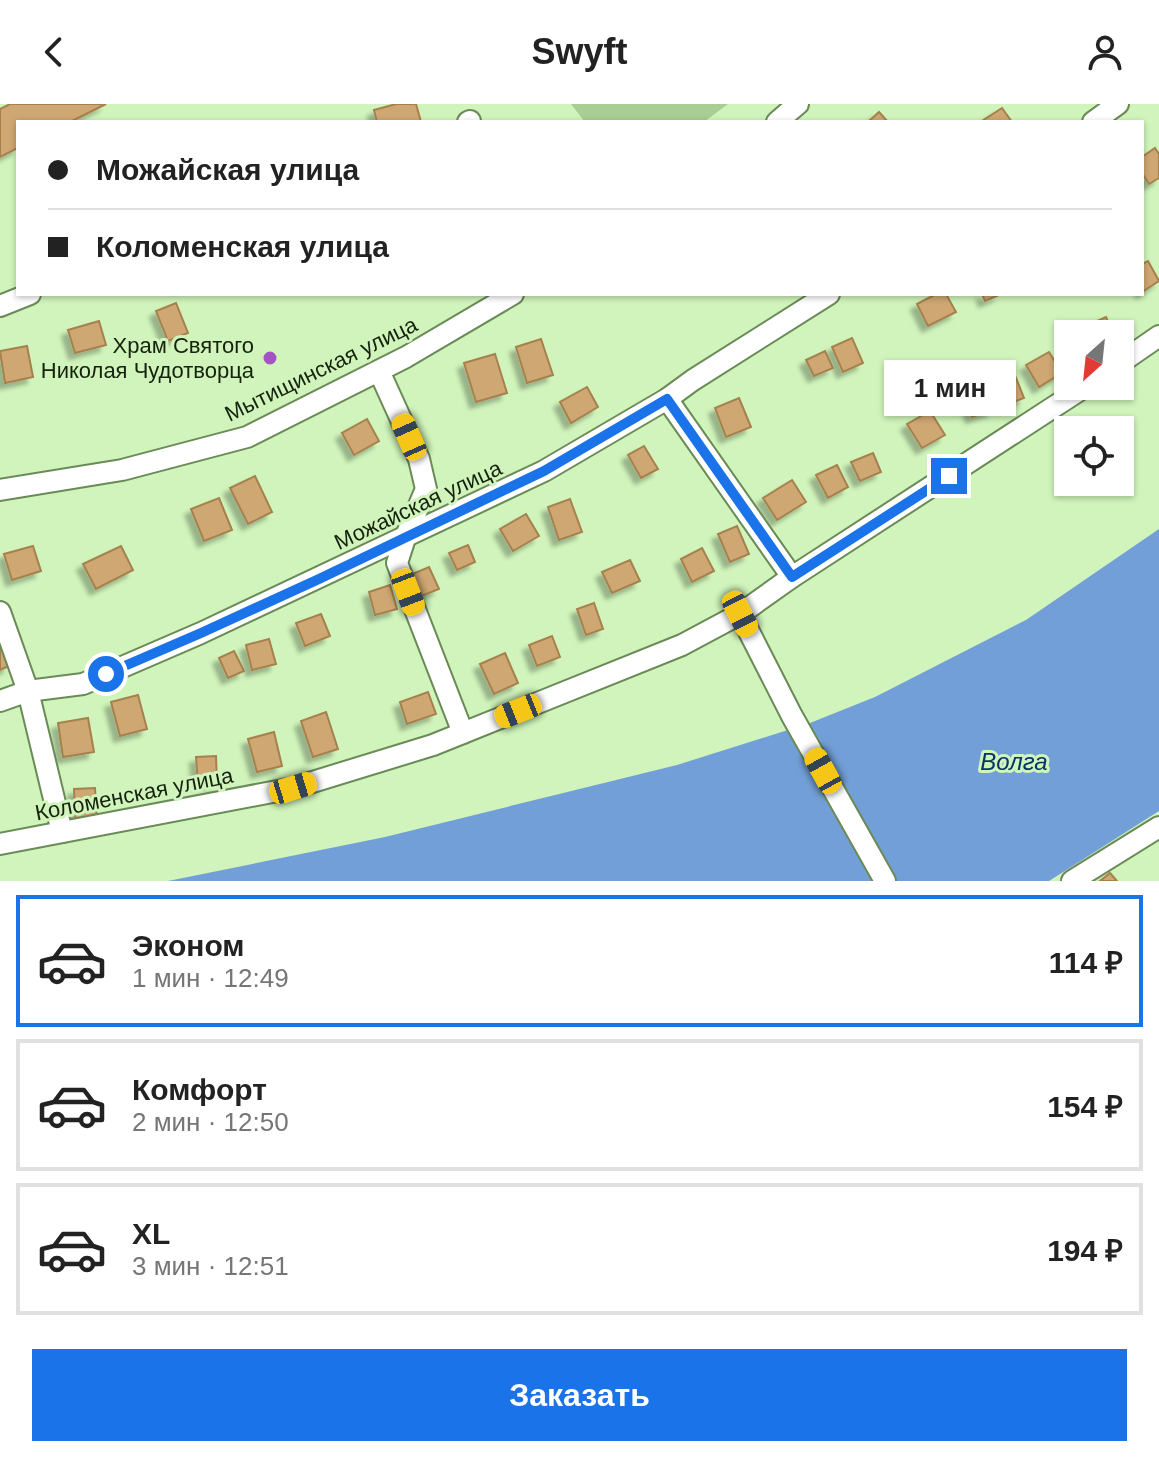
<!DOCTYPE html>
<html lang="ru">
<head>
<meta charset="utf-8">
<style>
  :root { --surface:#fff; --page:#f6f6f6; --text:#222; --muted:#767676; --line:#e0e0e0; --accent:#1a73e8 }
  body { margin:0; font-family:Arial,sans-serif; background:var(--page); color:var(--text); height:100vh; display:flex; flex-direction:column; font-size:30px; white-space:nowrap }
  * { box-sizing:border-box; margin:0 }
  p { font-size:26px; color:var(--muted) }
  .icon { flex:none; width:44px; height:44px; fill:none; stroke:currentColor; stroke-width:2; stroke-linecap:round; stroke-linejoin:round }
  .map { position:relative; height:777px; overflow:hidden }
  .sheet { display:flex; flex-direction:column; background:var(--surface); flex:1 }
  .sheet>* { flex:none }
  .banner { position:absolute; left:16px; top:16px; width:1128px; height:176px; border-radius:0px; box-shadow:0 2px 6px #0004; display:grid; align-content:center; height:176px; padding:0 32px; background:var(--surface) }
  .needle { width:52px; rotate:207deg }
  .tools { position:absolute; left:1054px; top:216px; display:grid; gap:16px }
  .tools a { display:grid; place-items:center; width:80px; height:80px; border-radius:0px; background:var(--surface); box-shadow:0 2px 6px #0004; font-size:40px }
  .end { position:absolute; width:36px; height:36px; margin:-18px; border:10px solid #1a73e8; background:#fff; box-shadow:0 0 0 4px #fff }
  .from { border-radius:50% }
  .bubble { position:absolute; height:56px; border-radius:0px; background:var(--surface); box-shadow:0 2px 6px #0004; font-size:26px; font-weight:600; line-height:56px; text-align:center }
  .car { position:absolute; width:24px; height:48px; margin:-24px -12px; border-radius:10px; box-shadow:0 0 6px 2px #0007; background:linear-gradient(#f5c518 24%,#345 0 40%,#f5c518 0 76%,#345 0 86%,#f5c518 0) }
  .banner b { display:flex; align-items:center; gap:28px; height:76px; font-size:30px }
  .banner b+b { border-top:2px solid var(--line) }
  .banner i { width:20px; height:20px; background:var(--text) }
  ul { padding:14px 0 0; list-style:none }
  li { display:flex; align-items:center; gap:24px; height:132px; margin:0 16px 12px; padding:0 16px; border:4px solid var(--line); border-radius:0px }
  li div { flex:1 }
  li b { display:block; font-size:30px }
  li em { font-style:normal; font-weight:600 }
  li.current { border-color:var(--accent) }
  li>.icon { width:72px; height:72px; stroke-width:1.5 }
  .cta { display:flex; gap:16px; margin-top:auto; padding:16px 32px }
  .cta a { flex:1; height:92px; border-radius:0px; background:var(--accent); color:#fff; font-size:32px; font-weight:600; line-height:92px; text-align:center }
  header { display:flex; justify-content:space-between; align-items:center; height:104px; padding:0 32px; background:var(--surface); font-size:36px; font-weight:600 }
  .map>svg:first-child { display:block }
  .green { fill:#a9ce93 }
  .water { fill:#729fd7 }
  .building { fill:#cea772; stroke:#a6814d; stroke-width:2; filter:url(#shadow) }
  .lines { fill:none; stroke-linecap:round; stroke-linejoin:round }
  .minor-casing { stroke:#6a8a57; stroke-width:24 }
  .minor { stroke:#fff; stroke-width:20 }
  .route { stroke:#1a73e8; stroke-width:10 }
  .poi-dot { fill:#a253c4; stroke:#d0f4bb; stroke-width:3 }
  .labels { text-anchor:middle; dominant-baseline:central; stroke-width:6; stroke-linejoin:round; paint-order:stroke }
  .poi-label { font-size:22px; fill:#15220d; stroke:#d0f4bb; text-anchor:end }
  .street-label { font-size:22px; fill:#15220d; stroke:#d0f4bb }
  .water-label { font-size:24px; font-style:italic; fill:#053569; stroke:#d0f4bb }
</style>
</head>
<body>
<header><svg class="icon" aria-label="back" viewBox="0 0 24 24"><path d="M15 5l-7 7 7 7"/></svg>Swyft<svg class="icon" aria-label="person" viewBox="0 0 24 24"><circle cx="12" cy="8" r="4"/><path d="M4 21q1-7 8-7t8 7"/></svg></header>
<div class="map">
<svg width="1159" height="777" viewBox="0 0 1159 777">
  <defs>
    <filter id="shadow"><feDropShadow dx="-6" dy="6" stdDeviation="2" flood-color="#0004"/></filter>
  </defs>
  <rect width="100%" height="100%" fill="#d0f4bb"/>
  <polygon class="green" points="571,0 728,0 704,18 585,18"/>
  <polygon class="water" points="1159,425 1159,707 1049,777 168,777 385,733 551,692 677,661 810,619 875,593 1026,516"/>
  <g class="building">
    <polygon points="10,0 106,0 70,18 18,18 18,44 0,53 0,5"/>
    <polygon points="396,0 416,0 421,18 377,18 374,6"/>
    <polygon points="1002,4 1012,18 983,18 982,17"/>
    <polygon points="879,8 888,18 868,18"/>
    <polygon points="1155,44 1159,50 1159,74 1149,80 1142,69 1142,53"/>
    <polygon points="1148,157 1159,177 1142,188 1142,160"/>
    <polygon points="936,190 946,190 956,208 928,222 917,200"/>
    <polygon points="982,190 1001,190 985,197"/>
    <polygon points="176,199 188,229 168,237 156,207"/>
    <polygon points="1106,213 1113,230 1084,230 1081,224"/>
    <polygon points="99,217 106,241 75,249 68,226"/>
    <polygon points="852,234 863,259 843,268 832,243"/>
    <polygon points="541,235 553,271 527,279 516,243"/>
    <polygon points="27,242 33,273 5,279 0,247"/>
    <polygon points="825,247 833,264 814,272 806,256"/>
    <polygon points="1049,248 1062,269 1039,283 1026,261"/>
    <polygon points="495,250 507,289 476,298 464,259"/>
    <polygon points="1014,269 1024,294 1003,302 993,277"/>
    <polygon points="985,282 993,306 972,313 964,289"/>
    <polygon points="587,283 598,303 571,319 560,298"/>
    <polygon points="739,294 751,323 726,333 715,304"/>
    <polygon points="930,307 945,331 922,344 907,320"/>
    <polygon points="367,315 379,337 354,351 342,329"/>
    <polygon points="644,342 658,365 641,374 628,351"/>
    <polygon points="873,349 881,368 860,377 851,358"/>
    <polygon points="837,361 848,383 828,394 816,371"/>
    <polygon points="255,372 272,408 248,420 230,384"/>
    <polygon points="792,376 806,398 777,416 763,394"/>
    <polygon points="219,394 232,426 204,437 191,405"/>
    <polygon points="570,395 582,428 559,436 548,403"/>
    <polygon points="526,410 539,432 513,447 500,425"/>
    <polygon points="737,422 749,450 730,458 718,430"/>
    <polygon points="468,441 475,458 457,466 449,449"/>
    <polygon points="33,442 41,467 12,476 4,450"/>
    <polygon points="121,442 133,466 96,485 83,460"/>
    <polygon points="702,444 714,467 692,478 681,455"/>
    <polygon points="630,456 640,477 612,489 602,468"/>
    <polygon points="429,463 439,485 419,493 410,471"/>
    <polygon points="390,481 397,505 375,511 369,488"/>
    <polygon points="594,499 603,525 586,531 577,505"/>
    <polygon points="321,510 330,532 305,542 296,519"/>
    <polygon points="552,532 560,553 537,562 529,541"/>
    <polygon points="269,535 276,560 252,566 246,541"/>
    <polygon points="0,536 9,562 0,566"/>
    <polygon points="234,547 244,567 228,574 219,554"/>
    <polygon points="505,549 518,579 494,590 480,560"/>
    <polygon points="428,588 436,610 407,620 400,598"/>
    <polygon points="138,591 147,625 120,632 111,598"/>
    <polygon points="326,608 338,645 313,653 301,617"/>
    <polygon points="88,614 94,648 63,653 58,619"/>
    <polygon points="274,628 282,662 257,668 248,635"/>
    <polygon points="216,652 217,679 198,680 196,653"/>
    <polygon points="95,684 97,716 75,717 74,685"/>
    <polygon points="1110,769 1117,777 1100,777"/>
  </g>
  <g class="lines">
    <defs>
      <g id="minor">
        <polyline points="468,18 470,17"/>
        <polyline points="777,18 798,0"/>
        <polyline points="1093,18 1118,0"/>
        <polyline points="0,202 30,190"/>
        <polyline points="1120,259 1159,232"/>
        <polyline points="379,267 419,355 426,385 405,434 397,459 463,629"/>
        <polyline points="667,295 792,473"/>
        <polyline points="0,386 122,366 247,333 406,253 513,190"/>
        <polyline points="0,508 28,587 62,728"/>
        <polyline points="740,510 792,612 885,777"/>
        <polyline points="0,597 28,587 83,580 201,529 544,367 667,295 693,276 829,190"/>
        <polyline points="0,740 293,684 433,641 682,541 740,510 792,473 1086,282"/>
        <polyline points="1072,777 1159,723"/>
      </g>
    </defs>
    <use href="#minor" class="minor-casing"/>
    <use href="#minor" class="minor"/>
  </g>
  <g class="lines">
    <polyline class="route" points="106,570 201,529 319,475 544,367 667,295 792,473 949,372"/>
  </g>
  <circle class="poi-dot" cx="270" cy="254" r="8"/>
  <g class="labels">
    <g class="poi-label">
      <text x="254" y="241">Храм Святого<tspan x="254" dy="25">Николая Чудотворца</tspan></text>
    </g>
    <g class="street-label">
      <text transform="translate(321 265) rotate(-26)">Мытищинская улица</text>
      <text transform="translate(418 401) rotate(-25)">Можайская улица</text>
      <text transform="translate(134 690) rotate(-11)">Коломенская улица</text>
    </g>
    <g class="water-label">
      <text x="1014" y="657">Волга</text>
    </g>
  </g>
</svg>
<div class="tools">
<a><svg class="needle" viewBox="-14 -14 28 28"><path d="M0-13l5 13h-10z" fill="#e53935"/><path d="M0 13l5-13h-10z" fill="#767676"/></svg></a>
<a><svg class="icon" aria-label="locate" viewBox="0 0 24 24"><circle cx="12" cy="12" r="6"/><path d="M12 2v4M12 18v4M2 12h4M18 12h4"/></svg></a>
</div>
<i class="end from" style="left:106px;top:570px"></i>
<i class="end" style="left:949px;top:372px"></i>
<div class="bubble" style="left:884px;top:256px;width:132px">1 мин</div>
<i class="car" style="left:409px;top:333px;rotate:336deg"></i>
<i class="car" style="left:408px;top:488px;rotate:159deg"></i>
<i class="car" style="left:740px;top:510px;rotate:153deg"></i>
<i class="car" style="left:518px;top:607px;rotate:248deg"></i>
<i class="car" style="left:823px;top:667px;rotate:331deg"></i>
<i class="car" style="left:293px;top:684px;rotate:73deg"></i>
<div class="banner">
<b><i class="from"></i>Можайская улица</b>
<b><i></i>Коломенская улица</b>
</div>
</div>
<section class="sheet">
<ul>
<li class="current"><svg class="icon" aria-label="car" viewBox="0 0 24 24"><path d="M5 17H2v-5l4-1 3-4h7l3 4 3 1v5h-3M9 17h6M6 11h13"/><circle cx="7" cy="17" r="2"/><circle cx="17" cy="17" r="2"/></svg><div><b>Эконом</b><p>1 мин · 12:49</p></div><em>114 ₽</em></li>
<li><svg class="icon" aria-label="car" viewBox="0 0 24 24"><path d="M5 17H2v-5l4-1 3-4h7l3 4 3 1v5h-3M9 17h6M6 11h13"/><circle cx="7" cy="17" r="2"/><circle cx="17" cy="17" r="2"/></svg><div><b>Комфорт</b><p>2 мин · 12:50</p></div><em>154 ₽</em></li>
<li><svg class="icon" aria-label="car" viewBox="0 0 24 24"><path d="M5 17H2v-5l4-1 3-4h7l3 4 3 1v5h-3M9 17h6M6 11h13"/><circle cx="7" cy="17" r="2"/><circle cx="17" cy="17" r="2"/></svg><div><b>XL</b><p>3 мин · 12:51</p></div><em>194 ₽</em></li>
</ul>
<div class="cta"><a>Заказать</a></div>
</section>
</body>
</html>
